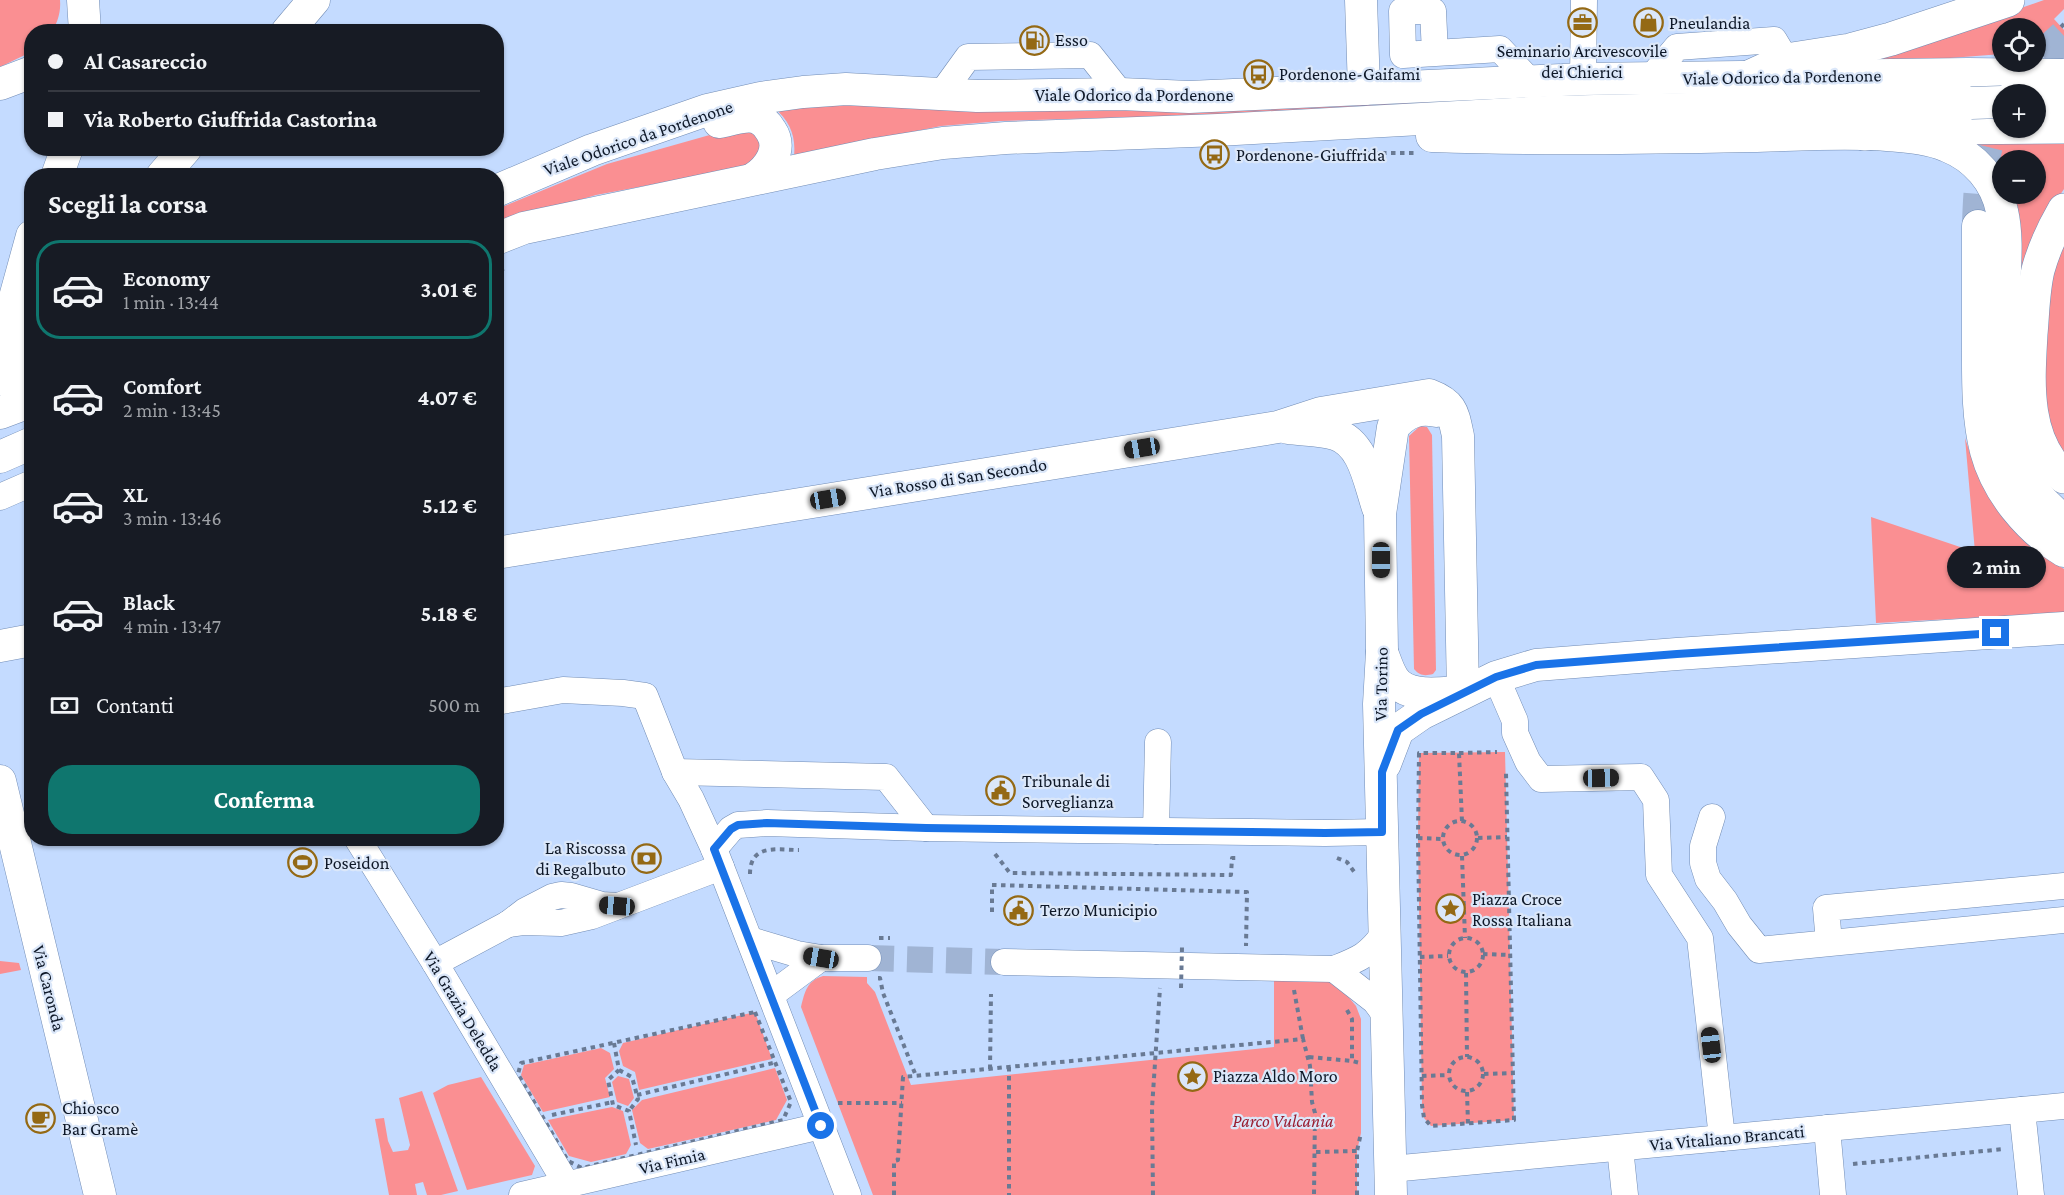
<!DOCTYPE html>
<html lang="it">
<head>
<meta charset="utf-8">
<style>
  :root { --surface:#171b24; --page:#242831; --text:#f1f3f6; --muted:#9ea1a6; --line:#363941; --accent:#0f766e }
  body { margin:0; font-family:"Crimson Pro",serif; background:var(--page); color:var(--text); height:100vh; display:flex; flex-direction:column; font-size:22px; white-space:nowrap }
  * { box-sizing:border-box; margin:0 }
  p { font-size:20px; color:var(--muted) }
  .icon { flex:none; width:33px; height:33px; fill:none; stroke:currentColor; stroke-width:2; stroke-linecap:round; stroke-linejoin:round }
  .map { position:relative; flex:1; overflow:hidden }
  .drawer { position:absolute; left:24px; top:168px; width:480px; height:678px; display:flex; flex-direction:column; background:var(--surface); border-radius:24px; box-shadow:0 2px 4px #0004 }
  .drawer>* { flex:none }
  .guide { position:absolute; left:24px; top:24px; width:480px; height:132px; border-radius:24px; box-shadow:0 2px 4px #0004; display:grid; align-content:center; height:132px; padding:0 24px; background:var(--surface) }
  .fabs { position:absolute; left:1992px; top:18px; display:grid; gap:12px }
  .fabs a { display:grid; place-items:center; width:54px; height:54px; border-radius:50%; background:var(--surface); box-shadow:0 2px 4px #0004; font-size:30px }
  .end { position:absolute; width:27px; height:27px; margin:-14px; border:8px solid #1a73e8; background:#fff; box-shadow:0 0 0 3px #fff }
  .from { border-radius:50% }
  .bubble { position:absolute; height:42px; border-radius:21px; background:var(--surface); box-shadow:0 2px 4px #0004; font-size:20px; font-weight:700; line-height:42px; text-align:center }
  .car { position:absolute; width:18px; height:36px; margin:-18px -9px; border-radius:8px; box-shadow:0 0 4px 2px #0007; background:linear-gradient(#222 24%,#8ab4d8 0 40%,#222 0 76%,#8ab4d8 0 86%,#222 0) }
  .guide b { display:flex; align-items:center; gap:21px; height:57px; font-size:22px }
  .guide b+b { border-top:2px solid var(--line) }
  .guide i { width:15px; height:15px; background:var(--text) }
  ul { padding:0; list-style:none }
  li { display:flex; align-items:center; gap:18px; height:99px; margin:0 12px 9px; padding:0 12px; border:3px solid transparent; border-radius:24px }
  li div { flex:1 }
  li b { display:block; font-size:22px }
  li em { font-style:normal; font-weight:700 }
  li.selected { border-color:var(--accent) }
  li>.icon { width:54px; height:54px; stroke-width:1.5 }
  h2 { padding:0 24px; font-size:27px; line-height:72px }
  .pay { display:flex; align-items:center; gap:15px; height:66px; padding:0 24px; font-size:22px }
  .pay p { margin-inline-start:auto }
  .action { display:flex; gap:12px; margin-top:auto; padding:12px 24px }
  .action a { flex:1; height:69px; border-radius:24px; background:var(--accent); color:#fff; font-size:24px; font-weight:700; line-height:69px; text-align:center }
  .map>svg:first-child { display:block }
  .green { fill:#fa8f92 }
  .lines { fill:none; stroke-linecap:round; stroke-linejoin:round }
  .minor-tunnel { stroke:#a0b4d4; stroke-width:26; stroke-dasharray:26 13; stroke-linecap:butt }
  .major-tunnel { stroke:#a0b4d4; stroke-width:32; stroke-dasharray:32 16; stroke-linecap:butt }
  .minor-casing { stroke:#718cb5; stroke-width:27 }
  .major-casing { stroke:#718cb5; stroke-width:33 }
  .highway-casing { stroke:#718cb5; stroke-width:34 }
  .path { stroke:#697a94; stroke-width:4; stroke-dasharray:4.5 4.5; stroke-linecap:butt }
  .minor { stroke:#fff; stroke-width:26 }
  .major { stroke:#fff; stroke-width:32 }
  .highway { stroke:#fff; stroke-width:33 }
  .major-bridge-casing { stroke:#718cb5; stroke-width:33; stroke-linecap:butt }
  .path-bridge { stroke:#697a94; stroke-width:4; stroke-dasharray:4.5 4.5; stroke-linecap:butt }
  .major-bridge { stroke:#fff; stroke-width:32 }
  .route { stroke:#1a73e8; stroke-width:8 }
  .labels { text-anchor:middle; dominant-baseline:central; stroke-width:4.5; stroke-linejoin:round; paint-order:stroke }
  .poi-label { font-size:18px; fill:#0e1828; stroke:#dbe7f9; text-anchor:start }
  .street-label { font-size:18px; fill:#0e1828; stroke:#dbe7f9 }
  .park-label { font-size:18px; font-style:italic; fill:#991d30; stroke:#dbe7f9 }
</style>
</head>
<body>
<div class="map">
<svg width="2064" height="1195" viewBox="0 0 2064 1195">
  <rect width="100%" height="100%" fill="#c4dbff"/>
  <g class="green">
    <path d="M 0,0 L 60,0 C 61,11 58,22 52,31 L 32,32 L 31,52 L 0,67 Z"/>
    <polygon points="2044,0 2064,0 2064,9 2054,19 2064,30 2064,50 2036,52 2036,28 2002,28 2002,54 1937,59 1871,60"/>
    <path d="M 1533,96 L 1533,101 L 1275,113 L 1001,121 L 941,126 L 794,156 C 796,136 790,121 774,108 L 792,105 Z"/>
    <polygon points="738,127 764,137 758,162 735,169 596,195 497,224 497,209 607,164"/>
    <polygon points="2064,135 2064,189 2054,204 2025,277 2017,268 2010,194 2036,194 2036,160 2002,160 2002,180 1969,138"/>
    <polygon points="2064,235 2064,463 2041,419 2049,275"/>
    <path d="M 1420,426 L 1427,427 L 1432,435 L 1436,670 L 1433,674 C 1425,676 1420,676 1414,669 L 1409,436 Z"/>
    <polygon points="1965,438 1976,471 1989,497 2046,558 2064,569 2064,613 1876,623 1871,517 1975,552"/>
    <polygon points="1505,752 1514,1120 1431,1126 1424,1118 1422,1105 1418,838 1419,753"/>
    <polygon points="0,961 19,963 21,970 0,974"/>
    <path d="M 823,976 L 867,977 L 867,983 L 875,992 L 911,1085 L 1274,1047 L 1274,979 L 1328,981 L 1346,994 L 1356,1006 L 1361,1019 L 1361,1133 L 1357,1151 L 1357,1195 L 873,1195 L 801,1007 C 805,991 807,981 823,976 Z"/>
    <polygon points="755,1012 772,1059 639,1090 635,1072 623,1066 619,1051 623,1043"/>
    <polygon points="601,1048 610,1053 614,1069 605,1078 610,1097 543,1112 521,1075 524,1065"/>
    <polygon points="775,1068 787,1100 776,1120 648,1149 640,1143 632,1110 642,1100"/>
    <polygon points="618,1076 629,1079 634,1098 628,1106 617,1102 612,1082"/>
    <polygon points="481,1077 535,1166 532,1175 467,1190 433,1093 448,1085"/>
    <polygon points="422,1091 458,1191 441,1195 427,1195 423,1182 415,1184 417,1195 389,1195 375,1119 384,1118 388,1141 393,1152 408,1150 410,1145 399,1098"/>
    <polygon points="612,1107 623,1111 631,1145 626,1154 591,1162 569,1156 548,1120"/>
  </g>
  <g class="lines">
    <polyline class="minor-tunnel" points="868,958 1004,962"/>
    <g class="major-tunnel">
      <polyline points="2011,92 2040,58 2064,36"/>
      <path d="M 1978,226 C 1979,186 1982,143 2002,107"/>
    </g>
    <defs>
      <g id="minor">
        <polyline points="1435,53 1433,11 1402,11 1403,55 1500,49 1529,80"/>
        <polyline points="1583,79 1584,0"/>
        <polyline points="1650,79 1677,47 1774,40 1786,60"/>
        <polyline points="942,93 968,57 1090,55 1121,94"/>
        <polyline points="0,497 32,483"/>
        <polyline points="1496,677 1515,721 1515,733 1528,762 1541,779 1641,777 1656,800 1659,875 1700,938 1722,1138"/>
        <polyline points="496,702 563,690 623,693 645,696 675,772 691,799 714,849 848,1195"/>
        <polyline points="675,772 886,777 926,828"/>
        <polyline points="1712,817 1703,846 1703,863 1708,879 1725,901 1739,925 1759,950 2064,920"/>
        <polyline points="1156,831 1158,742"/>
        <polyline points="357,838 435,963 567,1185"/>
        <polyline points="714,849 731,829 738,825 767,823 926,828 1325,833 1382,832"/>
        <polyline points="508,924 523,922 561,923 592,916 721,867"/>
        <polyline points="1828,931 1826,908 2064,886"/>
        <polyline points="750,940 797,954 821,958 868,958"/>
        <path d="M 1004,962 L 1334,969 C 1359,959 1368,956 1384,934"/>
        <polyline points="435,963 508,924 525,911 552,897 561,895 571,896 602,905 617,906"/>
        <polyline points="1334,969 1375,1001 1386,1016"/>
        <polyline points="771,995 821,958"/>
        <polyline points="2022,1110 2031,1195"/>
        <polyline points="1827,1128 1833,1195"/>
        <polyline points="1620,1148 1625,1195"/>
        <polyline points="1391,1169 2064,1106"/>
        <polyline points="522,1195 821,1126"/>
      </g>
      <g id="major">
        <polyline points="83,0 85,32"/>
        <polyline points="1361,0 1364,89"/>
        <polyline points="287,32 314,0"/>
        <polyline points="0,84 32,72"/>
        <polyline points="2036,101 2064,100"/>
        <path d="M 719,122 C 730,120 747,114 757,118 C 763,120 768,126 771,131 C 783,149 769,169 753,179"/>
        <path d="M 1432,136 C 1538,140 1644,138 1751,136 C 1796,135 1842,132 1887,135 C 1908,137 1928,138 1947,146 C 1975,157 1996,181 2002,211 C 2008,237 2005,264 2004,291 C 2003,311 2003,331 2003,352 C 2003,417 2006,479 2064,520"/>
        <polyline points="57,176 67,148"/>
        <polyline points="162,176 186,148"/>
        <polyline points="496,191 592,150 707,110 760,98 803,92 846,89 977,96 1121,94 1189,97 1583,79 1968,74 2064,75"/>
        <path d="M 1978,226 C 1978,265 1978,303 1978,341 C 1978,378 1977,416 1986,451 C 1997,492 2028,529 2064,551"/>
        <polyline points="496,239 524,228 875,154 943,143 1006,138 1218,130 1548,112 1971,103"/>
        <polyline points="0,352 32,236"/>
        <path d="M 30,402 C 25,398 19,395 15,389 C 4,373 23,349 32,335"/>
        <polyline points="0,413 32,401"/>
        <path d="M 1288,428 C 1303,430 1320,430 1335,434 C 1364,443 1369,482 1378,508"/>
        <polyline points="0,457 32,443"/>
        <path d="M 496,553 L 1278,427 L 1321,413 L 1429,395 C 1453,404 1453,413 1458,436 L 1463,692"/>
        <polyline points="0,646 32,640"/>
        <path d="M 1382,652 C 1385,660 1388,670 1393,678 C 1406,699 1439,693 1459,692"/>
        <polyline points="1385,764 1398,730 1421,714 1496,677 1536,665 1677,654 2064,628"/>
        <polyline points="0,781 100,1195"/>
        <path d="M 1391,1195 L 1379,704 L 1382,652 L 1380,514 L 1393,427 C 1405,413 1418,407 1436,411"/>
      </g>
      <g id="highway">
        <polyline points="1751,76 1786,60 1850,50 1891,39 2008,0"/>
        <polyline points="1864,134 1928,128 2064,127"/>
        <path d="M 2064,210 C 2053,229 2044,248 2038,270 C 2033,291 2033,312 2031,334 C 2028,385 2024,440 2064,477"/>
      </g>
    </defs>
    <use href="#minor" class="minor-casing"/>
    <use href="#major" class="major-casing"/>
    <use href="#highway" class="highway-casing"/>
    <g class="path">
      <polyline points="2061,27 2064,24"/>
      <polyline points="1337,153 1414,153"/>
      <polyline points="496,276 503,272 500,264"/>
      <polyline points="1459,753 1497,752"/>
      <circle cx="1460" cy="838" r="17"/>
      <polyline points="1462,821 1459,753 1419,753 1418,838 1422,1105 1424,1118 1431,1126 1514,1120 1506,773"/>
      <polyline points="1418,838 1443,839"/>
      <polyline points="1478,838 1507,837"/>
      <polyline points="995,854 1010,873 1231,875 1232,858 1236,858"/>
      <polyline points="1462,856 1465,938"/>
      <polyline points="1337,858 1347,862 1355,873"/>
      <path d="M 750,874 C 750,843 778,850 799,850"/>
      <polyline points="992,912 992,885 1247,892 1246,946"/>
      <circle cx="1466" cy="955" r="17"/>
      <polyline points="879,938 890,938"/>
      <polyline points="1483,954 1510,955"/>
      <polyline points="1420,957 1448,956"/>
      <polyline points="1466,973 1467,1057"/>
      <polyline points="878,978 880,978 883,993 916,1076"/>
      <polyline points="1294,990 1303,1039"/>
      <polyline points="1347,1010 1352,1019 1352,1061 1360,1063"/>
      <polygon points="755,1012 791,1102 783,1120 582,1168 568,1161 518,1074 521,1063"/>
      <polyline points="614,1043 619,1070 608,1080 613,1105 629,1111 636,1145"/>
      <circle cx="1466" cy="1074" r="17"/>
      <polyline points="1309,1057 1352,1061"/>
      <polyline points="1009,1067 1009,1195"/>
      <polyline points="990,1069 991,994"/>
      <polyline points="619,1070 632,1077 638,1099 629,1111"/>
      <polyline points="1484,1074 1513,1073"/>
      <polyline points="1422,1076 1449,1075"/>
      <polyline points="1467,1092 1468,1124"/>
      <polyline points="637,1095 773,1063"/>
      <polyline points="838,1103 902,1103"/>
      <polyline points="552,1115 613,1102"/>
      <polyline points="1316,1152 1357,1151"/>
      <polyline points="1853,1164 2004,1149"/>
      <polyline points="894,1195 894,1161 898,1160 903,1077 1303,1039 1310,1066 1312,1102 1315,1113 1314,1195"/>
      <polyline points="1153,1195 1152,1108 1160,988"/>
      <polyline points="1357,1195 1357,1151 1361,1133"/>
    </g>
    <use href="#minor" class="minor"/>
    <use href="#major" class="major"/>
    <use href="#highway" class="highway"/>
    <defs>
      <polyline id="major-bridge" points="1971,103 2002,102"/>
    </defs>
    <use href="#major-bridge" class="major-bridge-casing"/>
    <polyline class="path-bridge" points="1181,988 1182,947"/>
    <use href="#major-bridge" class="major-bridge"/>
  </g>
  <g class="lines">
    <polyline class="route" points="821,1126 714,849 731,829 738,825 767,823 926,828 1325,833 1382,832 1382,772 1398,730 1421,714 1496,677 1536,665 1677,654 1996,633"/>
  </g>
  <defs>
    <symbol id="office-ring" viewBox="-11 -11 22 22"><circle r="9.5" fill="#dbe7f9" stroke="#946914" stroke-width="1.5"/><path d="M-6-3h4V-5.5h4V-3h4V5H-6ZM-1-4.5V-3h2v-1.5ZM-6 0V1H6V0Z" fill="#946914"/></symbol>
    <symbol id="shop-ring" viewBox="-11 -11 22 22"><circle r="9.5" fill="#dbe7f9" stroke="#946914" stroke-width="1.5"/><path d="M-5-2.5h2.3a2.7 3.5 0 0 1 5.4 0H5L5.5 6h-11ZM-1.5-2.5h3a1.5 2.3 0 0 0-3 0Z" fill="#946914"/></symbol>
    <symbol id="fuel-ring" viewBox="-11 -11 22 22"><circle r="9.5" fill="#dbe7f9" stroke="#946914" stroke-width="1.5"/><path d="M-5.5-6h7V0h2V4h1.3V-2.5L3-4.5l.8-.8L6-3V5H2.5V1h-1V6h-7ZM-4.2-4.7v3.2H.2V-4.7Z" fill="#946914"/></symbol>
    <symbol id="bus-ring" viewBox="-11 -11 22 22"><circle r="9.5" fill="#dbe7f9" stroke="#946914" stroke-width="1.5"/><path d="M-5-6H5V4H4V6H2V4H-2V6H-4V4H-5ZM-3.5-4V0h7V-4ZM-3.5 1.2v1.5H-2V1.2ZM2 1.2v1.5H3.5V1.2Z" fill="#946914"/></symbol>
    <symbol id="civic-ring" viewBox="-11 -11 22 22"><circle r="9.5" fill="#dbe7f9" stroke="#946914" stroke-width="1.5"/><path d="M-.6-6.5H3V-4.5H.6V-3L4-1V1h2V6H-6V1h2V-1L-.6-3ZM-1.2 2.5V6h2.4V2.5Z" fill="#946914"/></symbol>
    <symbol id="bank-ring" viewBox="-11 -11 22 22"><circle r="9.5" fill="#dbe7f9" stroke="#946914" stroke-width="1.5"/><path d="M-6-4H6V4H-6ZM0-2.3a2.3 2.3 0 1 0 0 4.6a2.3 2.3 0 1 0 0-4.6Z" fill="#946914"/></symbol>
    <symbol id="stadium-ring" viewBox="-11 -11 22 22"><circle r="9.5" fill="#dbe7f9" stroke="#946914" stroke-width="1.5"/><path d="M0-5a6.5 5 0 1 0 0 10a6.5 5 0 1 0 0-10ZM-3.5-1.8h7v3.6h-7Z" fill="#946914"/></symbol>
    <symbol id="sight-ring" viewBox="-11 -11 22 22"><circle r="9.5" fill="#dbe7f9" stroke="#946914" stroke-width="1.5"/><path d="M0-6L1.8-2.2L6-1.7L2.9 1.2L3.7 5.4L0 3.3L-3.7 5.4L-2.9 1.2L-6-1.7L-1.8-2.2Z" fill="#946914"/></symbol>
    <symbol id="cafe-ring" viewBox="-11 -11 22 22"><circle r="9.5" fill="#dbe7f9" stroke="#946914" stroke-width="1.5"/><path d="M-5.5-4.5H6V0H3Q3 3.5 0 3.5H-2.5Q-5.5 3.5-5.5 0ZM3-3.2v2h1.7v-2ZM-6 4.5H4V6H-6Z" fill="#946914"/></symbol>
  </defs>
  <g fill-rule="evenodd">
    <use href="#office-ring" x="1566" y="6" width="33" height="33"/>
    <use href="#shop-ring" x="1632" y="6" width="33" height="33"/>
    <use href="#fuel-ring" x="1018" y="24" width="33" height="33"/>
    <use href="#bus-ring" x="1242" y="58" width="33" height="33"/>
    <use href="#bus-ring" x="1198" y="138" width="33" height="33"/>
    <use href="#civic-ring" x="984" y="774" width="33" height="33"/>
    <use href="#bank-ring" x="630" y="842" width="33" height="33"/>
    <use href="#stadium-ring" x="286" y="846" width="33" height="33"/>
    <use href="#sight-ring" x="1434" y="892" width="33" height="33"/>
    <use href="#civic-ring" x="1002" y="894" width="33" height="33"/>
    <use href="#sight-ring" x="1176" y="1060" width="33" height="33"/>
    <use href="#cafe-ring" x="24" y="1102" width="33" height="33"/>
  </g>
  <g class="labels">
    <g class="poi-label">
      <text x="1669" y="23">Pneulandia</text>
      <text x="1055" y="40">Esso</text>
      <text x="1582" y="51" text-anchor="middle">Seminario Arcivescovile<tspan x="1582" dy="21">dei Chierici</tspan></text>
      <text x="1279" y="74">Pordenone-Gaifami</text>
      <text x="1236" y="155">Pordenone-Giuffrida</text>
      <text x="1022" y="781">Tribunale di<tspan x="1022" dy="21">Sorveglianza</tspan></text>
      <text x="626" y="848" text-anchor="end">La Riscossa<tspan x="626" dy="21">di Regalbuto</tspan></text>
      <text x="324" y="863">Poseidon</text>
      <text x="1472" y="899">Piazza Croce<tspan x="1472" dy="21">Rossa Italiana</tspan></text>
      <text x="1040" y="910">Terzo Municipio</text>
      <text x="1213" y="1076">Piazza Aldo Moro</text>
      <text x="62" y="1108">Chiosco<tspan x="62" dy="21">Bar Gramè</tspan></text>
    </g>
    <g class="street-label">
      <text transform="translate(1782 77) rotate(-1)">Viale Odorico da Pordenone</text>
      <text x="1134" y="95">Viale Odorico da Pordenone</text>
      <text transform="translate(638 138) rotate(-19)">Viale Odorico da Pordenone</text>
      <text transform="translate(958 478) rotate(-9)">Via Rosso di San Secondo</text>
      <text transform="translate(1381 684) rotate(-89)">Via Torino</text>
      <text transform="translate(49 988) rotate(76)">Via Caronda</text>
      <text transform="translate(463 1011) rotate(59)">Via Grazia Deledda</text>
      <text transform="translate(1727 1138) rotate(-5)">Via Vitaliano Brancati</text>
      <text transform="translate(672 1161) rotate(-13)">Via Fimia</text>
    </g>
    <g class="park-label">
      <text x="1283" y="1121">Parco Vulcania</text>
    </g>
  </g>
</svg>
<div class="fabs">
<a><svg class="icon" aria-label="locate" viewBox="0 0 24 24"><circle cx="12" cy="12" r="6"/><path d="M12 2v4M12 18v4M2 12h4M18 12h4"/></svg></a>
<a>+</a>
<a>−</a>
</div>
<i class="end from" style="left:821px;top:1126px"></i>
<i class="end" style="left:1996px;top:633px"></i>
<div class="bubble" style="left:1947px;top:546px;width:99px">2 min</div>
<i class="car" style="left:1142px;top:448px;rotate:261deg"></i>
<i class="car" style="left:828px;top:499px;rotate:81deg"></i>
<i class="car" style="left:1381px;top:560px;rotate:180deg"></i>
<i class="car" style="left:1601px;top:778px;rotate:89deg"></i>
<i class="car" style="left:617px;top:906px;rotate:274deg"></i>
<i class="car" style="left:821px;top:958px;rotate:280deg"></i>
<i class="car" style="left:1711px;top:1045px;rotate:353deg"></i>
<div class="guide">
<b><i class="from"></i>Al Casareccio</b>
<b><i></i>Via Roberto Giuffrida Castorina</b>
</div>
<section class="drawer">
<h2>Scegli la corsa</h2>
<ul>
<li class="selected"><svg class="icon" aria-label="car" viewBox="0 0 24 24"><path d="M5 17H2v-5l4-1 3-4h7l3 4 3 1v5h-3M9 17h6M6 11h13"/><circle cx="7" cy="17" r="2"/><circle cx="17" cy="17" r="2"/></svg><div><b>Economy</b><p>1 min · 13:44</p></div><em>3.01 €</em></li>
<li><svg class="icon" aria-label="car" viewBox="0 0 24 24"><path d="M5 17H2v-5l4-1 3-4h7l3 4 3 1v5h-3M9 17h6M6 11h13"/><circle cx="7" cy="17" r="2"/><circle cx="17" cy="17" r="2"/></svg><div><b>Comfort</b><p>2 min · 13:45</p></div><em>4.07 €</em></li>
<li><svg class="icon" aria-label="car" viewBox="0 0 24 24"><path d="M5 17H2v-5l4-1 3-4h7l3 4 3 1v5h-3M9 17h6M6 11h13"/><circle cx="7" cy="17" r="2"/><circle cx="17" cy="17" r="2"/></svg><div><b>XL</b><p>3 min · 13:46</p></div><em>5.12 €</em></li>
<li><svg class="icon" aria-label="car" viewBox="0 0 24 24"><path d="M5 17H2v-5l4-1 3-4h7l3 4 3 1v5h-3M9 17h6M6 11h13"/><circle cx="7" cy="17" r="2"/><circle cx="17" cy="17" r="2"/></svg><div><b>Black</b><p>4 min · 13:47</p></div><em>5.18 €</em></li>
</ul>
<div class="pay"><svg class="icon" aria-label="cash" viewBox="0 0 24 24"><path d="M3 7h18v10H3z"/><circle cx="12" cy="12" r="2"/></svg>Contanti<p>500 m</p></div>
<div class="action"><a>Conferma</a></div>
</section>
</div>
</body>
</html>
